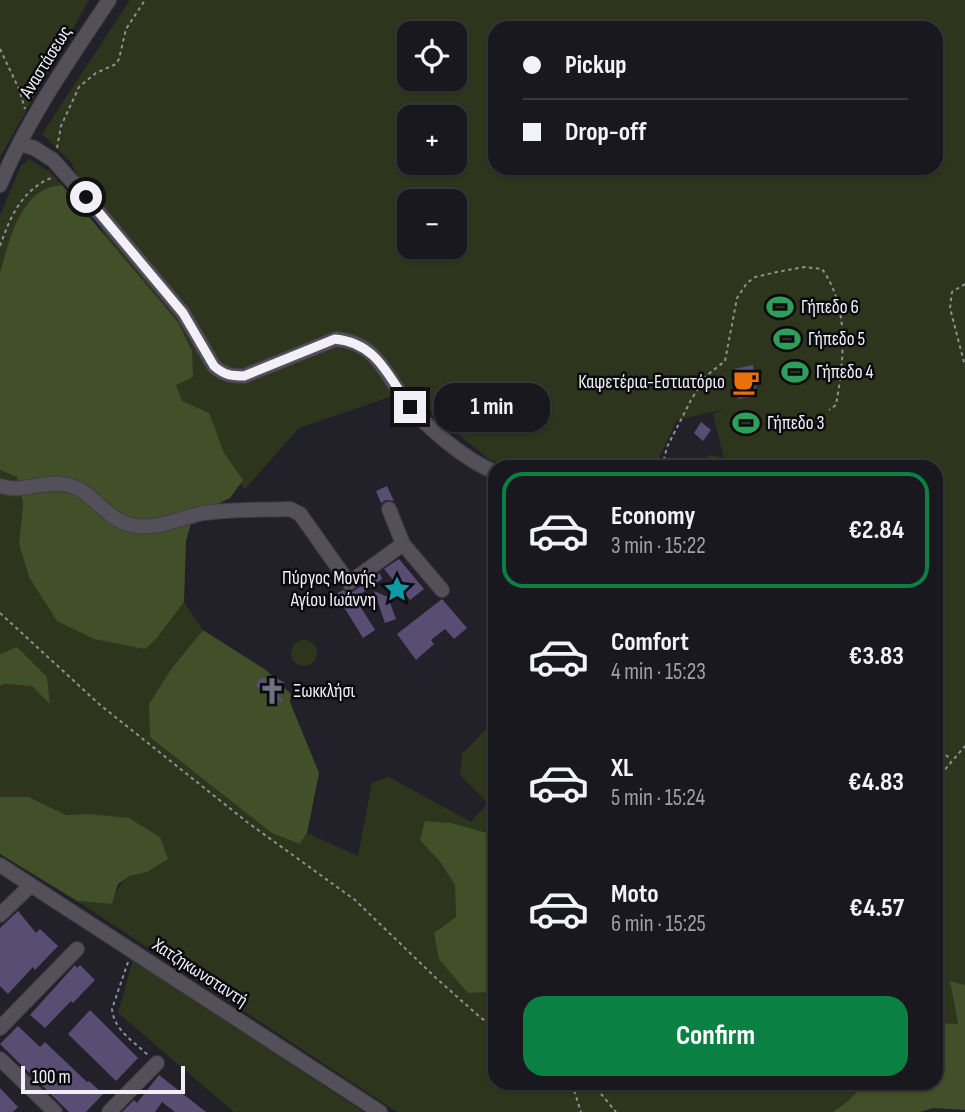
<!DOCTYPE html>
<html lang="en">
<head>
<meta charset="utf-8">
<style>
  :root { --surface:#1a181f; --page:#27252c; --text:#f1f3f6; --muted:#9fa0a4; --line:#38373d; --accent:#0b8043 }
  body { margin:0; font-family:"Sofia Sans Condensed",sans-serif; background:var(--page); color:var(--text); height:100vh; display:flex; flex-direction:column; font-size:26px; white-space:nowrap }
  * { box-sizing:border-box; margin:0 }
  p { font-size:23px; color:var(--muted) }
  .icon { flex:none; width:38px; height:38px; fill:none; stroke:currentColor; stroke-width:2; stroke-linecap:round; stroke-linejoin:round }
  .map { position:relative; flex:1; overflow:hidden }
  .panel { position:absolute; left:488px; top:460px; width:455px; height:630px; display:flex; flex-direction:column; background:var(--surface); border-radius:21px; box-shadow:0 2px 5px #0004,0 0 0 2px var(--line) }
  .panel>* { flex:none }
  .hud { position:absolute; left:488px; top:21px; width:455px; height:154px; border-radius:21px; box-shadow:0 2px 5px #0004,0 0 0 2px var(--line); display:grid; align-content:center; height:154px; padding:0 35px; background:var(--surface) }
  .tools { position:absolute; left:397px; top:21px; display:grid; gap:14px }
  .tools a { display:grid; place-items:center; width:70px; height:70px; border-radius:14px; background:var(--surface); box-shadow:0 2px 5px #0004,0 0 0 2px var(--line); font-size:35px }
  .scale { position:absolute; left:21px; bottom:18px; width:164px; box-sizing:border-box; padding-left:7px; border:4px solid #f2f0f6; border-top:0; font-size:19px; line-height:24px; white-space:nowrap; color:#f2f0f6; -webkit-text-stroke:5px #0b0a0e; paint-order:stroke }
  .end { position:absolute; width:32px; height:32px; margin:-16px; border:9px solid #f2f0f6; background:#111; box-shadow:0 0 0 4px #111 }
  .from { border-radius:50% }
  .bubble { position:absolute; height:49px; border-radius:21px; background:var(--surface); box-shadow:0 2px 5px #0004,0 0 0 2px var(--line); font-size:23px; font-weight:700; line-height:49px; text-align:center }
  .hud b { display:flex; align-items:center; gap:24px; height:66px; font-size:26px }
  .hud b+b { border-top:2px solid var(--line) }
  .hud i { width:18px; height:18px; background:var(--text) }
  ul { padding:12px 0 0; list-style:none }
  li { display:flex; align-items:center; gap:21px; height:116px; margin:0 14px 10px; padding:0 21px; border:4px solid transparent; border-radius:21px }
  li div { flex:1 }
  li b { display:block; font-size:26px }
  li em { font-style:normal; font-weight:700 }
  li.selected { border-color:var(--accent) }
  li>.icon { width:63px; height:63px; stroke-width:1.5 }
  .primary-button { display:flex; gap:14px; margin-top:auto; padding:14px 35px }
  .primary-button a { flex:1; height:80px; border-radius:21px; background:var(--accent); color:#fff; font-size:28px; font-weight:700; line-height:80px; text-align:center }
  .map>svg:first-child { display:block }
  .green { fill:#2d361d; fill-rule:evenodd }
  .forest { fill:#415028 }
  .building { fill:#5a4d74 }
  .lines { fill:none; stroke-linecap:round; stroke-linejoin:round }
  .minor-casing { stroke:#3f3c43; stroke-width:16 }
  .path { stroke:#908e96; stroke-width:2; stroke-dasharray:3.5 3.5; stroke-linecap:butt }
  .minor { stroke:#53505a; stroke-width:14 }
  .route { stroke:#f2f0f6; stroke-width:9 }
  .labels { text-anchor:middle; dominant-baseline:central; stroke-width:5; stroke-linejoin:round; paint-order:stroke }
  .street-label { font-size:19px; fill:#f2f0f6; stroke:#0b0a0e }
  .poi-label { font-size:19px; fill:#f2f0f6; stroke:#0b0a0e; text-anchor:start }
</style>
</head>
<body>
<div class="map">
<svg width="965" height="1112" viewBox="0 0 965 1112">
  <rect width="100%" height="100%" fill="#222029"/>
  <g class="green">
    <polygon points="0,0 89,0 0,157"/>
    <path d="M 130,0 L 965,0 L 965,985 L 950,981 L 958,1025 L 936,1023 L 936,467 L 689,467 L 710,455 L 724,458 L 713,414 L 726,409 L 677,420 L 658,460 L 651,467 L 511,467 L 488,459 L 407,391 L 299,428 L 245,489 L 192,429 L 71,162 L 42,134 ZM 495,28 L 936,28 L 936,168 L 495,168 ZM 410,33 L 455,33 L 455,79 L 410,79 ZM 410,117 L 455,117 L 455,163 L 410,163 ZM 410,201 L 455,201 L 455,247 L 410,247 Z"/>
    <path d="M 29,159 L 50,172 L 62,185 C 21,188 9,240 0,273 L 0,215 L 21,166 Z"/>
    <path d="M 0,470 L 17,477 L 23,503 L 19,544 L 29,577 L 157,638 L 184,602 L 203,630 L 172,668 L 300,844 L 307,833 L 358,856 L 372,783 L 389,777 L 471,822 L 488,803 L 460,775 L 462,754 L 489,726 L 495,738 L 495,835 L 451,823 L 425,821 L 420,840 L 441,863 L 455,885 L 456,917 L 486,992 L 495,998 L 495,1083 L 866,1083 L 848,1101 L 833,1112 L 397,1112 L 77,901 L 112,904 C 120,881 123,877 147,872 L 88,814 L 66,815 L 30,797 L 0,797 L 0,686 L 4,684 L 32,686 L 50,703 L 47,677 L 17,647 L 0,654 Z"/>
    <circle cx="304" cy="653" r="13"/>
    <polygon points="133,960 364,1112 234,1112 118,1013"/>
  </g>
  <g class="forest">
    <path d="M 62,185 L 177,321 L 192,351 L 193,377 L 176,385 L 182,401 L 209,413 L 224,453 L 243,480 L 230,498 L 193,516 L 186,541 L 184,602 L 157,638 L 145,649 L 94,639 L 57,621 L 29,577 L 19,544 L 23,503 L 17,477 L 0,470 L 0,273 C 9,240 21,187 62,185 Z"/>
    <polygon points="203,630 266,670 291,694 290,702 319,773 307,833 300,844 272,833 150,737 149,704 172,668"/>
    <polygon points="17,647 47,677 50,704 32,686 4,684 0,686 0,654"/>
    <polygon points="0,797 29,797 66,815 88,814 129,818 160,837 168,859 147,872 130,876 118,884 112,904 77,901 0,854"/>
    <polygon points="425,821 451,823 495,835 495,998 486,992 468,993 439,959 434,933 456,917 455,885 441,863 420,840"/>
    <polygon points="950,981 965,985 965,1110 934,1108 919,1112 833,1112 848,1101 866,1083 936,1083 936,1023 958,1024"/>
  </g>
  <g class="building">
    <polygon points="753,365 757,396 738,399 735,369"/>
    <polygon points="701,422 711,430 703,441 694,433"/>
    <polygon points="387,486 394,501 386,500 381,503 376,491"/>
    <polygon points="399,559 424,589 410,600 384,569"/>
    <polygon points="380,573 382,579 355,598 375,630 363,638 336,594 343,590 349,593 354,591"/>
    <polygon points="374,591 388,597 396,619 385,623"/>
    <polygon points="442,599 467,628 454,639 445,629 431,640 434,644 416,660 397,634"/>
    <polygon points="273,676 285,683 277,693 283,700 281,702 256,686 259,679 264,678 268,682"/>
    <polygon points="18,911 36,933 40,929 58,946 35,970 33,967 8,994 0,986 0,928"/>
    <polygon points="75,965 77,968 80,965 95,980 73,1003 71,1001 45,1028 30,1015"/>
    <polygon points="90,1010 138,1058 116,1081 68,1034"/>
    <polygon points="18,1026 40,1047 45,1042 87,1082 89,1081 103,1094 86,1112 69,1112 0,1044"/>
    <polygon points="159,1075 197,1105 206,1112 175,1112 162,1102 155,1112 122,1112 134,1100 137,1103"/>
    <polygon points="0,1088 18,1107 13,1112 0,1112"/>
  </g>
  <g class="lines">
    <defs>
      <g id="minor">
        <path d="M 20,144 L 34,148 L 53,160 L 86,197 L 183,313 L 214,366 C 224,375 231,376 244,376 L 336,339 C 379,343 385,376 409,405 C 428,429 467,461 495,472"/>
        <path d="M 0,185 C 27,119 70,59 109,0"/>
        <path d="M 0,486 C 25,494 44,479 68,485 C 93,491 105,519 131,525 C 154,531 177,519 199,514 C 223,509 264,510 290,509 L 300,514 L 349,583 L 403,544 L 389,509"/>
        <polyline points="403,544 442,590"/>
        <polyline points="0,865 380,1112"/>
        <polyline points="0,915 31,885"/>
        <polyline points="0,1028 77,949"/>
        <polyline points="0,1059 55,1112"/>
        <polyline points="109,1112 157,1063"/>
      </g>
    </defs>
    <use href="#minor" class="minor-casing"/>
    <g class="path">
      <polyline points="0,49 19,89 25,109"/>
      <polyline points="57,148 61,126 79,87 96,73 116,64 119,59 126,29 145,0"/>
      <path d="M 0,246 C 10,217 22,190 51,178"/>
      <polyline points="965,284 952,292 950,308 965,366"/>
      <path d="M 662,467 L 667,447 L 691,400 L 706,376 L 725,361 L 737,298 L 747,283 L 755,277 L 777,272 L 804,267 L 822,269 C 850,308 844,360 836,405 L 829,410"/>
      <polyline points="0,613 99,704 247,822 355,900 436,978 481,1018 495,1027"/>
      <polyline points="936,745 951,760"/>
      <polyline points="936,780 965,746"/>
      <path d="M 128,962 L 112,1009 C 114,1030 133,1041 148,1055"/>
      <polyline points="592,1083 616,1112"/>
      <polyline points="572,1084 581,1112"/>
      <polyline points="572,1084 585,1083"/>
    </g>
    <use href="#minor" class="minor"/>
  </g>
  <g class="lines">
    <path class="route" d="M 86,197 L 183,313 L 214,366 C 224,375 231,376 244,376 L 335,339 C 377,343 388,376 410,407"/>
  </g>
  <defs>
    <symbol id="stadium-bare" viewBox="-9 -9 18 18"><path d="M0-5a6.5 5 0 1 0 0 10a6.5 5 0 1 0 0-10ZM-3.5-1.8h7v3.6h-7Z" fill="#2e9e5b" stroke="#0b0a0e" stroke-width="2.5" paint-order="stroke"/></symbol>
    <symbol id="cafe-bare" viewBox="-9 -9 18 18"><path d="M-5.5-4.5H6V0H3Q3 3.5 0 3.5H-2.5Q-5.5 3.5-5.5 0ZM3-3.2v2h1.7v-2ZM-6 4.5H4V6H-6Z" fill="#e8710a" stroke="#0b0a0e" stroke-width="2.5" paint-order="stroke"/></symbol>
    <symbol id="sight-bare" viewBox="-9 -9 18 18"><path d="M0-6L1.8-2.2L6-1.7L2.9 1.2L3.7 5.4L0 3.3L-3.7 5.4L-2.9 1.2L-6-1.7L-1.8-2.2Z" fill="#0f9aa8" stroke="#0b0a0e" stroke-width="2.5" paint-order="stroke"/></symbol>
    <symbol id="church-bare" viewBox="-9 -9 18 18"><path d="M-1.2-6h2.4v3.5h3.3v2.4h-3.3V6h-2.4V-.1h-3.3v-2.4h3.3Z" fill="#6b7280" stroke="#0b0a0e" stroke-width="2.5" paint-order="stroke"/></symbol>
  </defs>
  <g fill-rule="evenodd">
    <use href="#stadium-bare" x="761" y="288" width="38" height="38"/>
    <use href="#stadium-bare" x="768" y="320" width="38" height="38"/>
    <use href="#stadium-bare" x="776" y="353" width="38" height="38"/>
    <use href="#cafe-bare" x="727" y="363" width="38" height="38"/>
    <use href="#stadium-bare" x="727" y="404" width="38" height="38"/>
    <use href="#sight-bare" x="378" y="570" width="38" height="38"/>
    <use href="#church-bare" x="253" y="672" width="38" height="38"/>
  </g>
  <g class="labels">
    <g class="street-label">
      <text transform="translate(46 62) rotate(-58)">Αναστάσεως</text>
      <text transform="translate(200 973) rotate(33)">Χατζηκωνσταντή</text>
    </g>
    <g class="poi-label">
      <text x="801" y="307">Γήπεδο 6</text>
      <text x="808" y="339">Γήπεδο 5</text>
      <text x="816" y="372">Γήπεδο 4</text>
      <text x="725" y="382" text-anchor="end">Καφετέρια-Εστιατόριο</text>
      <text x="767" y="423">Γήπεδο 3</text>
      <text x="376" y="578" text-anchor="end">Πύργος Μονής<tspan x="376" dy="22">Αγίου Ιωάννη</tspan></text>
      <text x="293" y="691">Ξωκκλήσι</text>
    </g>
  </g>
</svg>
<div class="tools">
<a><svg class="icon" aria-label="locate" viewBox="0 0 24 24"><circle cx="12" cy="12" r="6"/><path d="M12 2v4M12 18v4M2 12h4M18 12h4"/></svg></a>
<a>+</a>
<a>−</a>
</div>
<div class="scale">100 m</div>
<i class="end from" style="left:86px;top:197px"></i>
<i class="end" style="left:410px;top:407px"></i>
<div class="bubble" style="left:434px;top:383px;width:116px">1 min</div>
<div class="hud">
<b><i class="from"></i>Pickup</b>
<b><i></i>Drop-off</b>
</div>
<section class="panel">
<ul>
<li class="selected"><svg class="icon" aria-label="car" viewBox="0 0 24 24"><path d="M5 17H2v-5l4-1 3-4h7l3 4 3 1v5h-3M9 17h6M6 11h13"/><circle cx="7" cy="17" r="2"/><circle cx="17" cy="17" r="2"/></svg><div><b>Economy</b><p>3 min · 15:22</p></div><em>€2.84</em></li>
<li><svg class="icon" aria-label="car" viewBox="0 0 24 24"><path d="M5 17H2v-5l4-1 3-4h7l3 4 3 1v5h-3M9 17h6M6 11h13"/><circle cx="7" cy="17" r="2"/><circle cx="17" cy="17" r="2"/></svg><div><b>Comfort</b><p>4 min · 15:23</p></div><em>€3.83</em></li>
<li><svg class="icon" aria-label="car" viewBox="0 0 24 24"><path d="M5 17H2v-5l4-1 3-4h7l3 4 3 1v5h-3M9 17h6M6 11h13"/><circle cx="7" cy="17" r="2"/><circle cx="17" cy="17" r="2"/></svg><div><b>XL</b><p>5 min · 15:24</p></div><em>€4.83</em></li>
<li><svg class="icon" aria-label="car" viewBox="0 0 24 24"><path d="M5 17H2v-5l4-1 3-4h7l3 4 3 1v5h-3M9 17h6M6 11h13"/><circle cx="7" cy="17" r="2"/><circle cx="17" cy="17" r="2"/></svg><div><b>Moto</b><p>6 min · 15:25</p></div><em>€4.57</em></li>
</ul>
<div class="primary-button"><a>Confirm</a></div>
</section>
</div>
</body>
</html>
